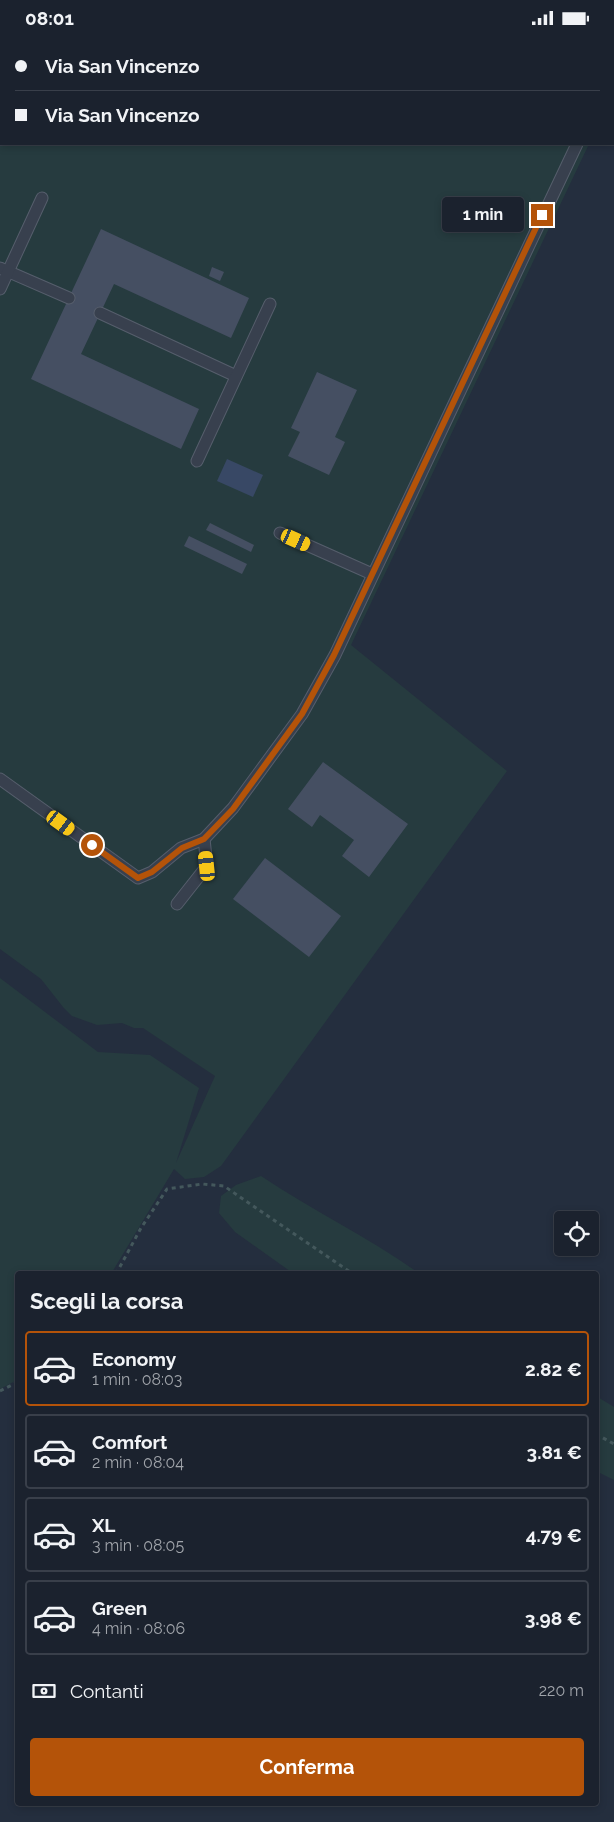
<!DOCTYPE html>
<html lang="it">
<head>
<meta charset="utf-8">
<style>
  :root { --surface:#1b222e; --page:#242a36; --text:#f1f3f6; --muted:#a0a4aa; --line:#393f4a; --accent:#b45309 }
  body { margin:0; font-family:Raleway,sans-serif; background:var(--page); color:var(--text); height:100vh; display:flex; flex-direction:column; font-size:19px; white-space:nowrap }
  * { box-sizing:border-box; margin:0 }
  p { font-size:16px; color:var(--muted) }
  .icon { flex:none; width:28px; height:28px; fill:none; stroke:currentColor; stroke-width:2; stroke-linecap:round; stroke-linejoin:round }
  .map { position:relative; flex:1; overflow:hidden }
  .sheet { position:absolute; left:15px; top:1236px; width:584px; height:535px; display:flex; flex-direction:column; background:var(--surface); border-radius:5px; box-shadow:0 2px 8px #0003,0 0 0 1px var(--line) }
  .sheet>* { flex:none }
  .banner { position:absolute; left:0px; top:0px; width:615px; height:110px; box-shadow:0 2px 8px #0003,0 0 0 1px var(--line); display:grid; align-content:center; height:110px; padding:0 15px; background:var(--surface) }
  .controls { position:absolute; left:554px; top:1176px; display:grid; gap:10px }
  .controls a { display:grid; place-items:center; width:45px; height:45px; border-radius:5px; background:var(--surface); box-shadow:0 2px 8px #0003,0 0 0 1px var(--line); font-size:25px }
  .end { position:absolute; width:22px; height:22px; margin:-11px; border:6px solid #b45309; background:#fff; box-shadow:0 0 0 2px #fff }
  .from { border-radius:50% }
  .bubble { position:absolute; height:35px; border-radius:5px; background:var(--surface); box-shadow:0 2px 8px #0003,0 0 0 1px var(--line); font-size:16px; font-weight:700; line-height:35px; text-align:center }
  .car { position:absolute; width:15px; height:30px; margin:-15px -8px; border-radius:6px; box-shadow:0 0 4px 1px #0007; background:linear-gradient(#f5c518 24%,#345 0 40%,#f5c518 0 76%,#345 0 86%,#f5c518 0) }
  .banner b { display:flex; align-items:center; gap:18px; height:48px; font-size:19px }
  .banner b+b { border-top:1px solid var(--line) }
  .banner i { width:12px; height:12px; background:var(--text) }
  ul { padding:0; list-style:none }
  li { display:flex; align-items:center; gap:15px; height:75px; margin:0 10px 8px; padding:0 5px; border:2px solid var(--line); border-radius:5px }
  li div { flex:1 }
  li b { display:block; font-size:19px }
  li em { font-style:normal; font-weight:700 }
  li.selected { border-color:var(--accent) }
  li>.icon { width:45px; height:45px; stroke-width:1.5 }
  h2 { padding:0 15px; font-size:22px; line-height:60px }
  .pay { display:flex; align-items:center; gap:12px; height:55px; padding:0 15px; font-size:19px }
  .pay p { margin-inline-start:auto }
  .action { display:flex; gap:10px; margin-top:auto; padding:10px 15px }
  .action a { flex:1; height:58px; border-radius:5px; background:var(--accent); color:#fff; font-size:20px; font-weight:700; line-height:58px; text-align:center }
  .status { display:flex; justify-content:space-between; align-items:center; height:35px; padding:0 25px; background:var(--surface); direction:ltr }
  .status svg { height:14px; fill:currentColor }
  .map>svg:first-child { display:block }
  .green { fill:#263b3f }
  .water { fill:#384865 }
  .building { fill:#454f62 }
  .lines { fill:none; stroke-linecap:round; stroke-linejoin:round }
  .service-casing { stroke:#565e6c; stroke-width:13 }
  .minor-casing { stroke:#565e6c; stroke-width:26 }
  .secondary-casing { stroke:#565e6c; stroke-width:29 }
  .path { stroke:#44585c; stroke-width:3; stroke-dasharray:4 4; stroke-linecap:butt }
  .service { stroke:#38404e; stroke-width:11 }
  .minor { stroke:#38404e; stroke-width:24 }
  .secondary { stroke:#464f61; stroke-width:28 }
  .route { stroke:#b45309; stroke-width:6 }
</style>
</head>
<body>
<div class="status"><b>08:01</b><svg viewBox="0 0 49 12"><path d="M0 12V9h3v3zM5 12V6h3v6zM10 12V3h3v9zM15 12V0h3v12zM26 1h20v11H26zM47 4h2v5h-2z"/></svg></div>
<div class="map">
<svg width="614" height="1787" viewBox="0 0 614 1787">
  <rect width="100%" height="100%" fill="#242e3e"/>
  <g class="green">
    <polygon points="0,105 1,109 589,109 351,610 507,736 221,1131 204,1142 185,1144 174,1134 111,1239 18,1239 17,1345 0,1354 0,943 98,1017 150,1020 199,1053 176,1128 215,1041 143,993 134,993 122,988 97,990 72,981 63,972 41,944 0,914"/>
    <path d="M 261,1141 C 313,1176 370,1203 420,1239 L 294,1239 L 235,1197 L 219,1178 L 221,1161 L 236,1150 Z"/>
    <polygon points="596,1361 614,1372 614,1445 596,1436"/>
  </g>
  <polygon class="water" points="227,424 263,440 253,462 217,446"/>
  <g class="building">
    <polygon points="101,194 249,263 231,303 114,249 81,319 199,374 181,414 31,344"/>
    <polygon points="212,232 224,237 220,246 209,241"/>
    <polygon points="317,337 357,355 335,402 345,407 329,440 288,421 300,397 291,393"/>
    <polygon points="210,488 254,510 251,517 206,495"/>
    <polygon points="189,501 247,529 242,539 184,511"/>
    <polygon points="323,727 408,789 369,842 342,821 354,805 320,780 312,792 288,774"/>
    <polygon points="265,823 341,881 309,922 233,864"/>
  </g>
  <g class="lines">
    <defs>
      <g id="service">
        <polyline points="0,233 69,263"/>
        <polyline points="0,254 42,163"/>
        <polyline points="100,278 236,341"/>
        <polyline points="197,426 270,269"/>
        <polyline points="280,498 372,539"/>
        <polyline points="0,744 138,843 152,837 181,813 204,804 233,773 302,679 335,620 577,109"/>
        <polyline points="177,869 207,831 204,804"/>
      </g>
      <g id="minor">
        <polyline points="23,1 23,0"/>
        <polyline points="599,1 600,0"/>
        <polyline points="0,36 1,34"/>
      </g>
      <polyline id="secondary" points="0,52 1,52"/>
    </defs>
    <use href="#service" class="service-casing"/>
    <use href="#minor" class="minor-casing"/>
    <use href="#secondary" class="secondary-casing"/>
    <g class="path">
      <polyline points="0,89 1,89"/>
      <polyline points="116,1239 141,1193 167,1154 202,1149 224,1151 353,1239"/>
      <polyline points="0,1356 18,1347"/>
      <polyline points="596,1399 614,1409"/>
    </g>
    <use href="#service" class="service"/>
    <use href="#minor" class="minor"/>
    <use href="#secondary" class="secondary"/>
  </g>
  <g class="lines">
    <polyline class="route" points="92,810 138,843 152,837 182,813 204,804 233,774 302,679 334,620 542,180"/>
  </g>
</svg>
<div class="controls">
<a><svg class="icon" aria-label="locate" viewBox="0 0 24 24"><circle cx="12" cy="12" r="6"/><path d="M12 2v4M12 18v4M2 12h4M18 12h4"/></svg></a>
</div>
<i class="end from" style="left:92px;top:810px"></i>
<i class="end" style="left:542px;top:180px"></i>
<div class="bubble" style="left:442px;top:162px;width:82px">1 min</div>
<i class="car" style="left:296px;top:505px;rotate:114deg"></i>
<i class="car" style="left:61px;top:788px;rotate:126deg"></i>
<i class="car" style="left:207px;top:831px;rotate:354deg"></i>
<div class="banner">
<b><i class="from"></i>Via San Vincenzo</b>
<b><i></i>Via San Vincenzo</b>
</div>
<section class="sheet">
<h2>Scegli la corsa</h2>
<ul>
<li class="selected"><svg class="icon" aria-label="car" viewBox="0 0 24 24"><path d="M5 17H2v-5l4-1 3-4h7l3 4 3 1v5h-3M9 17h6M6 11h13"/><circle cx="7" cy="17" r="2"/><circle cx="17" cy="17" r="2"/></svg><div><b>Economy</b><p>1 min · 08:03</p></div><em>2.82 €</em></li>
<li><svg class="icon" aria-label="car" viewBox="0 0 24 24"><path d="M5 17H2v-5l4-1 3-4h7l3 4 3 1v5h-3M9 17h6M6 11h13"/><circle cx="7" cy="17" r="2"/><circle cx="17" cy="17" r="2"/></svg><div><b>Comfort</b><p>2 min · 08:04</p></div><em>3.81 €</em></li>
<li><svg class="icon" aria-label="car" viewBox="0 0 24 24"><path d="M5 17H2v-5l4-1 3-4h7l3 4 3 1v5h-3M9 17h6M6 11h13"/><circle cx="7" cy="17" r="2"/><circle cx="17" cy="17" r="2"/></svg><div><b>XL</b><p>3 min · 08:05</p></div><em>4.79 €</em></li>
<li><svg class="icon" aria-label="car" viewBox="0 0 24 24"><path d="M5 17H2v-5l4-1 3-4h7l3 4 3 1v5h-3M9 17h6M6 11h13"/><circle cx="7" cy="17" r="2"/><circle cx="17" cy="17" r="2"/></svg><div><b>Green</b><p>4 min · 08:06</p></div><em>3.98 €</em></li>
</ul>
<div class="pay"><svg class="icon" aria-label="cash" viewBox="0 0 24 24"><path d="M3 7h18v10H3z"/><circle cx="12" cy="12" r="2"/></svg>Contanti<p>220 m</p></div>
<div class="action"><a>Conferma</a></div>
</section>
</div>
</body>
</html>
